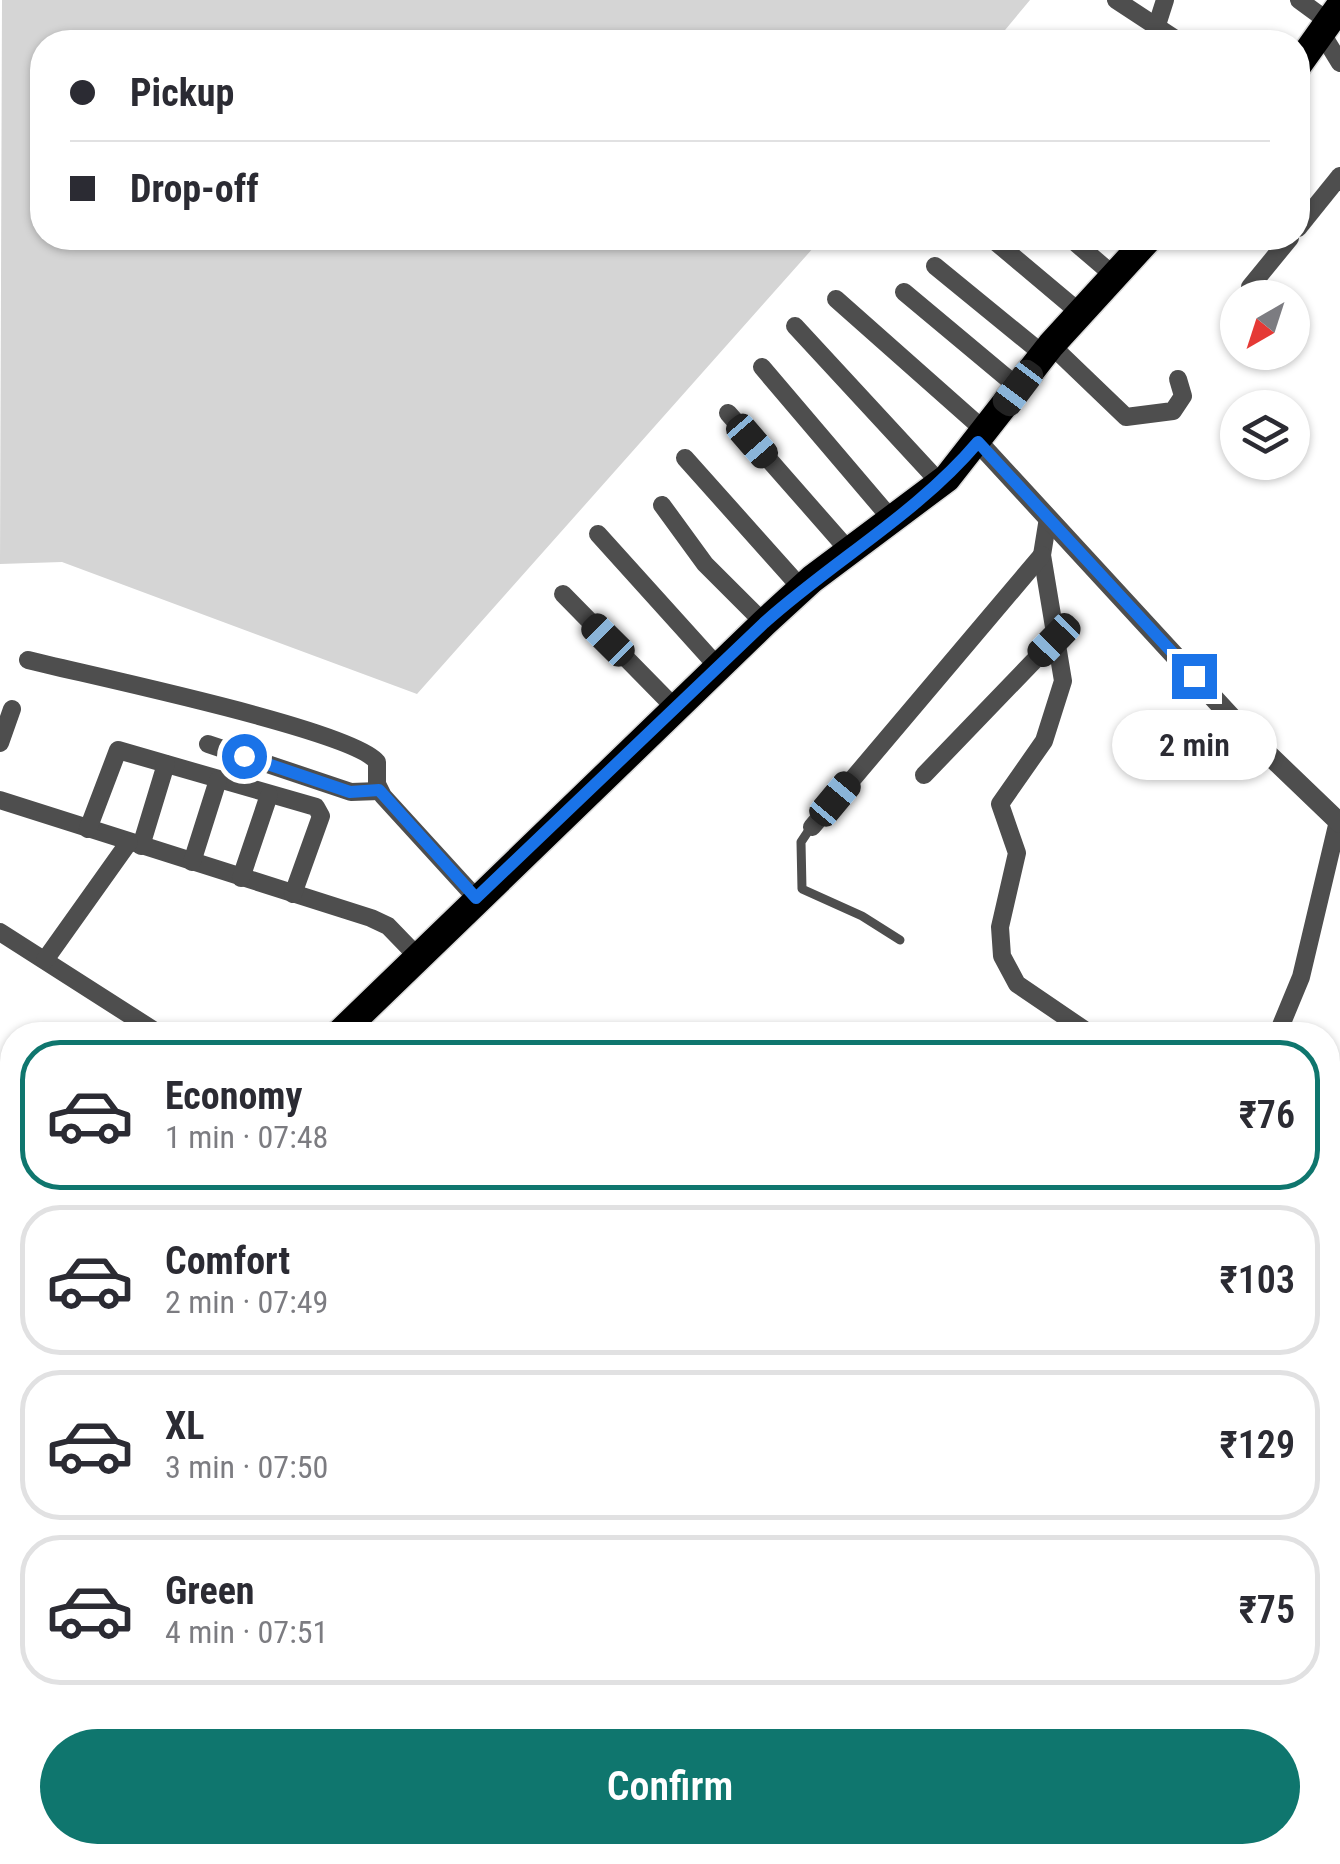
<!DOCTYPE html>
<html lang="en">
<head>
<meta charset="utf-8">
<style>
  :root { --surface:#fff; --page:#f7f7f7; --text:#2b2b33; --muted:#7c7c81; --line:#e1e1e2; --accent:#0f766e }
  body { margin:0; font-family:"Roboto Condensed",sans-serif; background:var(--page); color:var(--text); height:100vh; display:flex; flex-direction:column; font-size:38px; white-space:nowrap }
  * { box-sizing:border-box; margin:0 }
  p { font-size:32px; color:var(--muted) }
  .icon { flex:none; width:55px; height:55px; fill:none; stroke:currentColor; stroke-width:2; stroke-linecap:round; stroke-linejoin:round }
  .map { position:relative; flex:1; overflow:hidden }
  .panel { position:absolute; left:0px; top:1022px; width:1340px; height:842px; display:flex; flex-direction:column; background:var(--surface); border-radius:40px 40px 0 0; box-shadow:0 2px 8px #0004 }
  .panel>* { flex:none }
  .banner { position:absolute; left:30px; top:30px; width:1280px; height:220px; border-radius:40px; box-shadow:0 2px 8px #0004; display:grid; align-content:center; height:220px; padding:0 40px; background:var(--surface) }
  .needle { width:65px; rotate:219deg }
  .tools { position:absolute; left:1220px; top:280px; display:grid; gap:20px }
  .tools a { display:grid; place-items:center; width:90px; height:90px; border-radius:50%; background:var(--surface); box-shadow:0 2px 8px #0004; font-size:50px }
  .end { position:absolute; width:45px; height:45px; margin:-22px; border:12px solid #1a73e8; background:#fff; box-shadow:0 0 0 5px #fff }
  .from { border-radius:50% }
  .bubble { position:absolute; height:70px; border-radius:35px; background:var(--surface); box-shadow:0 2px 8px #0004; font-size:32px; font-weight:600; line-height:70px; text-align:center }
  .car { position:absolute; width:30px; height:60px; margin:-30px -15px; border-radius:12px; box-shadow:0 0 8px 2px #0007; background:linear-gradient(#222 24%,#8ab4d8 0 40%,#222 0 76%,#8ab4d8 0 86%,#222 0) }
  .banner b { display:flex; align-items:center; gap:35px; height:95px; font-size:38px }
  .banner b+b { border-top:2px solid var(--line) }
  .banner i { width:25px; height:25px; background:var(--text) }
  ul { padding:18px 0 0; list-style:none }
  li { display:flex; align-items:center; gap:30px; height:150px; margin:0 20px 15px; padding:0 20px; border:5px solid var(--line); border-radius:40px }
  li div { flex:1 }
  li b { display:block; font-size:38px }
  li em { font-style:normal; font-weight:600 }
  li.active { border-color:var(--accent) }
  li>.icon { width:90px; height:90px; stroke-width:1.5 }
  .primary-button { display:flex; gap:20px; margin-top:auto; padding:20px 40px }
  .primary-button a { flex:1; height:115px; border-radius:60px; background:var(--accent); color:#fff; font-size:40px; font-weight:600; line-height:115px; text-align:center }
  .map>svg:first-child { display:block }
  .green { fill:#d5d5d5 }
  .lines { fill:none; stroke-linecap:round; stroke-linejoin:round }
  .trunk-casing { stroke:#dbdbdb; stroke-width:31 }
  .path { stroke:#707070; stroke-width:2.5; stroke-dasharray:2.5 5; stroke-linecap:butt }
  .service { stroke:#4e4e4e; stroke-width:9 }
  .minor { stroke:#4e4e4e; stroke-width:18 }
  .tertiary { stroke:#4e4e4e; stroke-width:20 }
  .trunk { stroke:#000; stroke-width:28 }
  .route { stroke:#1a73e8; stroke-width:12 }
</style>
</head>
<body>
<div class="map">
<svg width="1340" height="1864" viewBox="0 0 1340 1864">
  <rect width="100%" height="100%" fill="#fff"/>
  <polygon class="green" points="2,0 1030,0 995,42 42,42 42,238 822,238 417,694 62,562 0,564"/>
  <g class="lines">
    <defs>
      <g id="trunk">
        <polyline points="1298,65 1340,6"/>
        <polyline points="338,1035 764,623 812,579 947,478 1051,345 1149,238"/>
        <polyline points="0,1436 12,1438"/>
      </g>
    </defs>
    <use href="#trunk" class="trunk-casing"/>
    <g class="path">
      <polyline points="629,1852 631,1864"/>
      <polyline points="479,1854 491,1864"/>
    </g>
    <g class="service">
      <polyline points="811,827 801,842 802,889 862,916 900,940"/>
      <polyline points="0,1253 12,1263"/>
    </g>
    <g class="minor">
      <polyline points="1116,0 1180,42"/>
      <polyline points="1299,0 1329,22"/>
      <polyline points="1157,25 1165,0"/>
      <polyline points="1321,32 1340,63"/>
      <polyline points="1298,228 1340,176"/>
      <polyline points="991,238 1079,312"/>
      <polyline points="1070,238 1112,274"/>
      <polyline points="935,266 1044,355"/>
      <polyline points="1250,287 1290,238"/>
      <polyline points="904,292 1019,388"/>
      <polyline points="836,299 985,431"/>
      <polyline points="795,326 941,484"/>
      <polyline points="1051,345 1126,417 1173,411 1183,396 1178,379"/>
      <polyline points="762,367 893,521"/>
      <polyline points="728,413 850,552"/>
      <polyline points="685,458 802,589"/>
      <polyline points="662,505 705,564 764,623"/>
      <polyline points="1048,518 1042,555 1063,681 1044,741 1000,804 1017,853 1000,927 1002,956 1017,984 1092,1035"/>
      <polyline points="598,534 718,667"/>
      <polyline points="563,594 675,708"/>
      <path d="M 28,660 C 82,674 354,730 377,762 L 377,784 L 383,796 L 477,899"/>
      <polyline points="0,743 12,709"/>
      <polyline points="208,744 351,792 379,791"/>
      <polyline points="924,775 1054,640"/>
      <polyline points="0,800 371,918 388,926 417,956"/>
      <polyline points="812,827 1042,555"/>
      <polyline points="88,829 118,750 316,807 321,816 293,894"/>
      <polyline points="141,846 166,764"/>
      <polyline points="192,862 218,780"/>
      <polyline points="241,878 269,795"/>
      <polyline points="0,932 161,1035"/>
      <polyline points="45,960 129,842"/>
      <polyline points="1277,1035 1301,977 1338,821"/>
      <polyline points="1328,1200 1338,1207"/>
      <polyline points="1328,1519 1340,1503"/>
      <polyline points="1328,1619 1340,1606"/>
      <polyline points="1328,1711 1340,1698"/>
      <polyline points="1328,1806 1340,1792"/>
      <polyline points="922,1864 935,1852"/>
      <polyline points="1274,1864 1285,1852"/>
    </g>
    <g class="tertiary">
      <polyline points="978,442 1245,732 1340,823"/>
      <polyline points="1168,1852 1187,1864"/>
    </g>
    <use href="#trunk" class="trunk"/>
  </g>
  <g class="lines">
    <path class="route" d="M 244,756 L 350,792 L 379,790 L 476,898 L 764,623 C 834,560 917,514 978,442 L 1194,676"/>
  </g>
</svg>
<div class="tools">
<a><svg class="needle" viewBox="-14 -14 28 28"><path d="M0-13l5 13h-10z" fill="#e53935"/><path d="M0 13l5-13h-10z" fill="#7c7c81"/></svg></a>
<a><svg class="icon" aria-label="layers" viewBox="0 0 24 24"><path d="M12 4l9 5-9 5-9-5zM3 14l9 5 9-5"/></svg></a>
</div>
<i class="end from" style="left:244px;top:756px"></i>
<i class="end" style="left:1194px;top:676px"></i>
<div class="bubble" style="left:1112px;top:710px;width:165px">2 min</div>
<i class="car" style="left:1018px;top:388px;rotate:217deg"></i>
<i class="car" style="left:752px;top:441px;rotate:139deg"></i>
<i class="car" style="left:608px;top:640px;rotate:315deg"></i>
<i class="car" style="left:1054px;top:640px;rotate:224deg"></i>
<i class="car" style="left:835px;top:799px;rotate:40deg"></i>
<div class="banner">
<b><i class="from"></i>Pickup</b>
<b><i></i>Drop-off</b>
</div>
<section class="panel">
<ul>
<li class="active"><svg class="icon" aria-label="car" viewBox="0 0 24 24"><path d="M5 17H2v-5l4-1 3-4h7l3 4 3 1v5h-3M9 17h6M6 11h13"/><circle cx="7" cy="17" r="2"/><circle cx="17" cy="17" r="2"/></svg><div><b>Economy</b><p>1 min · 07:48</p></div><em>₹76</em></li>
<li><svg class="icon" aria-label="car" viewBox="0 0 24 24"><path d="M5 17H2v-5l4-1 3-4h7l3 4 3 1v5h-3M9 17h6M6 11h13"/><circle cx="7" cy="17" r="2"/><circle cx="17" cy="17" r="2"/></svg><div><b>Comfort</b><p>2 min · 07:49</p></div><em>₹103</em></li>
<li><svg class="icon" aria-label="car" viewBox="0 0 24 24"><path d="M5 17H2v-5l4-1 3-4h7l3 4 3 1v5h-3M9 17h6M6 11h13"/><circle cx="7" cy="17" r="2"/><circle cx="17" cy="17" r="2"/></svg><div><b>XL</b><p>3 min · 07:50</p></div><em>₹129</em></li>
<li><svg class="icon" aria-label="car" viewBox="0 0 24 24"><path d="M5 17H2v-5l4-1 3-4h7l3 4 3 1v5h-3M9 17h6M6 11h13"/><circle cx="7" cy="17" r="2"/><circle cx="17" cy="17" r="2"/></svg><div><b>Green</b><p>4 min · 07:51</p></div><em>₹75</em></li>
</ul>
<div class="primary-button"><a>Confirm</a></div>
</section>
</div>
</body>
</html>
